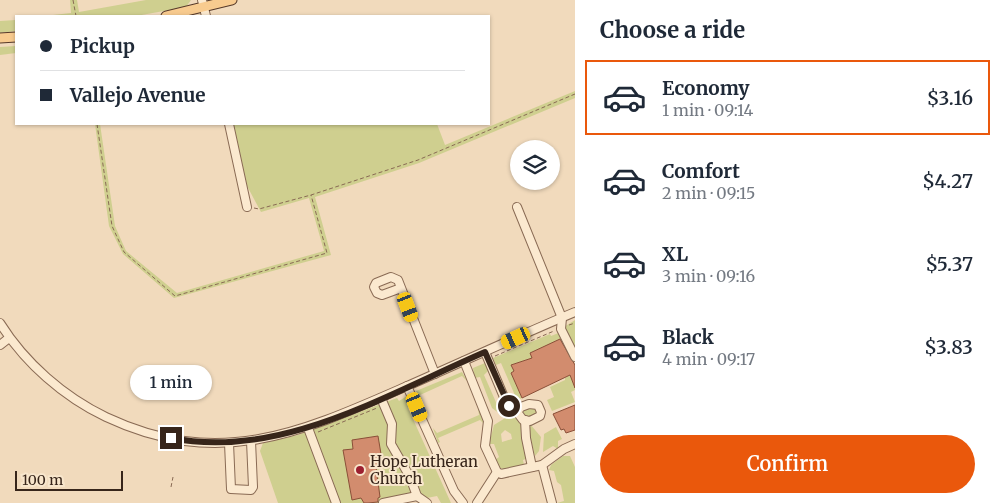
<!DOCTYPE html>
<html lang="en">
<head>
<meta charset="utf-8">
<style>
  :root { --surface:#fff; --page:#f2f2f3; --text:#1f2937; --muted:#747a83; --line:#e0e1e3; --accent:#ea580c }
  body { margin:0; font-family:Merriweather,serif; background:var(--page); color:var(--text); height:100vh; display:flex; flex-direction:column; font-size:19px; white-space:nowrap }
  * { box-sizing:border-box; margin:0 }
  p { font-size:16px; color:var(--muted) }
  .icon { flex:none; width:28px; height:28px; fill:none; stroke:currentColor; stroke-width:2; stroke-linecap:round; stroke-linejoin:round }
  .map { position:relative; flex:1; overflow:hidden }
  .panel { display:flex; flex-direction:column; background:var(--surface); width:425px }
  .panel>* { flex:none }
  .hud { position:absolute; left:15px; top:15px; width:475px; height:110px; border-radius:0px; box-shadow:0 1px 4px #0004; display:grid; align-content:center; height:110px; padding:0 25px; background:var(--surface) }
  .buttons { position:absolute; left:510px; top:140px; display:grid; gap:10px }
  .buttons a { display:grid; place-items:center; width:50px; height:50px; border-radius:50%; background:var(--surface); box-shadow:0 1px 4px #0004; font-size:25px }
  .scale { position:absolute; left:15px; bottom:12px; width:108px; box-sizing:border-box; padding-left:5px; border:2px solid #37251a; border-top:0; font-size:14px; line-height:18px; white-space:nowrap; color:#37251a; -webkit-text-stroke:4px #f8e6cc; paint-order:stroke }
  .end { position:absolute; width:22px; height:22px; margin:-11px; border:6px solid #37251a; background:#fff; box-shadow:0 0 0 2px #fff }
  .from { border-radius:50% }
  .bubble { position:absolute; height:35px; border-radius:18px; background:var(--surface); box-shadow:0 1px 4px #0004; font-size:16px; font-weight:600; line-height:35px; text-align:center }
  .car { position:absolute; width:15px; height:30px; margin:-15px -8px; border-radius:6px; box-shadow:0 0 4px 1px #0007; background:linear-gradient(#f5c518 24%,#345 0 40%,#f5c518 0 76%,#345 0 86%,#f5c518 0) }
  .hud b { display:flex; align-items:center; gap:18px; height:48px; font-size:19px }
  .hud b+b { border-top:1px solid var(--line) }
  .hud i { width:12px; height:12px; background:var(--text) }
  ul { padding:0; list-style:none }
  li { display:flex; align-items:center; gap:15px; height:75px; margin:0 10px 8px; padding:0 15px; border:2px solid transparent; border-radius:0px }
  li div { flex:1 }
  li b { display:block; font-size:19px }
  li em { font-style:normal; font-weight:600 }
  li.current { border-color:var(--accent) }
  li>.icon { width:45px; height:45px; stroke-width:1.5 }
  h2 { padding:0 25px; font-size:22px; line-height:60px }
  .action { display:flex; gap:10px; margin-top:auto; padding:10px 25px }
  .action a { flex:1; height:58px; border-radius:30px; background:var(--accent); color:#fff; font-size:20px; font-weight:600; line-height:58px; text-align:center }
  main { display:flex; flex:1; min-height:0 }
  .map>svg:first-child { display:block }
  .green { fill:#cfcf8f; fill-rule:evenodd }
  .building { fill:#d28c6e; stroke:#8a4f38 }
  .lines { fill:none; stroke-linecap:round; stroke-linejoin:round }
  .minor-casing { stroke:#896a54; stroke-width:10 }
  .major-casing { stroke:#563929; stroke-width:11 }
  .path { stroke:#896a54; stroke-width:1; stroke-dasharray:4 2.5; stroke-linecap:butt }
  .minor { stroke:#fbe9cf; stroke-width:8 }
  .major { stroke:#f8cb8f; stroke-width:9 }
  .route { stroke:#37251a; stroke-width:6 }
  .poi-dot { fill:#9c2030; stroke:#f8e6cc; stroke-width:2 }
  .labels { text-anchor:middle; dominant-baseline:central; stroke-width:4; stroke-linejoin:round; paint-order:stroke }
  .poi-label { font-size:15px; fill:#37251a; stroke:#f8e6cc; text-anchor:start }
</style>
</head>
<body>
<main>
<div class="map">
<svg width="575" height="503" viewBox="0 0 575 503">
  <rect width="100%" height="100%" fill="#f1dabc"/>
  <g class="green">
    <polygon points="70,0 77,0 79,12 146,0 191,0 186,7 136,16 44,16 71,13"/>
    <polygon points="16,20 16,31 0,33 0,21"/>
    <polygon points="16,46 16,53 0,55 0,47"/>
    <polygon points="575,91 575,98 419,163 315,197 331,255 174,298 123,254 109,226 95,124 100,124 115,226 126,251 177,293 324,251 309,198 261,212 246,184 231,124 437,124 445,145"/>
    <polygon points="575,320 575,348 564,327"/>
    <polygon points="561,332 563,338 530,353 532,358 511,365 514,371 511,373 522,398 517,400 501,363 496,365 493,358 550,334 551,336"/>
    <polygon points="485,363 488,371 484,375 499,409 507,407 508,410 500,414 492,408 480,377 474,378 473,368"/>
    <polygon points="462,372 467,381 462,376 420,395 422,399 419,399 416,391"/>
    <polygon points="570,375 572,380 575,379 575,390 571,392 575,402 552,411 547,400 554,397 550,387 565,380 565,378"/>
    <polygon points="407,396 412,404 408,408 451,503 441,503 437,496 401,503 278,503 260,451 263,443 298,435 397,398 399,401"/>
    <polygon points="535,406 540,414 530,419 524,417 522,411"/>
    <polygon points="478,408 484,424 480,420 438,438 440,442 438,443 433,428 437,433 479,415"/>
    <path d="M 510,415 L 520,421 L 528,458 L 523,460 L 524,465 L 504,469 L 499,468 L 495,460 L 499,457 L 494,444 L 489,444 L 494,425 ZM 505,430 L 511,434 L 512,439 L 502,442 L 501,434 Z"/>
    <polygon points="527,423 530,424 541,437 539,451 535,456"/>
    <polygon points="556,427 562,439 558,441 558,449 553,446 543,452 544,434"/>
    <polygon points="563,456 570,456 575,467 575,503 557,503 564,501 561,485 557,482 554,471 549,470 551,465"/>
  </g>
  <g class="building">
    <polygon points="560,339 575,365 575,388 570,375 522,398 511,373 514,371 511,365 532,358 530,353"/>
    <polygon points="575,405 575,430 566,433 564,429 561,430 553,414"/>
    <polygon points="378,436 383,466 376,467 380,497 378,498 378,502 368,503 364,503 361,498 352,500 343,450 353,449 352,440"/>
  </g>
  <g class="lines">
    <defs>
      <g id="minor">
        <polyline points="202,0 206,16"/>
        <polyline points="229,124 247,207"/>
        <polyline points="517,207 562,318 561,329 575,357"/>
        <polyline points="401,288 382,295 377,293 374,287 376,283 391,277 398,280 435,374"/>
        <path d="M 0,323 C 25,363 64,397 106,417 C 219,470 300,433 405,387 C 462,362 518,336 575,312"/>
        <polyline points="0,345 9,338"/>
        <polyline points="485,352 506,402 517,412"/>
        <polyline points="464,361 488,421 485,446 497,472 501,474 542,465 564,449 575,444"/>
        <polyline points="407,386 454,491 463,503"/>
        <polyline points="381,398 392,424 391,444 410,477 417,496 427,503"/>
        <polygon points="529,404 538,405 541,412 540,416 530,421 523,420 517,412 521,407"/>
        <polyline points="525,420 526,438 532,467"/>
        <polyline points="308,428 336,503"/>
        <polyline points="229,443 231,489 251,490 253,487 251,441"/>
        <polyline points="542,465 552,503"/>
        <polyline points="383,503 417,496"/>
        <polyline points="477,503 497,472"/>
      </g>
      <g id="major">
        <polyline points="166,16 232,0"/>
        <polyline points="0,38 16,37"/>
      </g>
    </defs>
    <use href="#minor" class="minor-casing"/>
    <use href="#major" class="major-casing"/>
    <g class="path">
      <polyline points="73,0 76,16"/>
      <polyline points="97,124 112,226 124,252 175,296 327,253 311,195"/>
      <polyline points="254,208 259,209 311,195 418,160 575,94"/>
      <polyline points="569,325 575,323"/>
      <polyline points="495,356 554,331"/>
      <polyline points="318,432 377,408"/>
      <polyline points="171,487 173,477"/>
    </g>
    <use href="#minor" class="minor"/>
    <use href="#major" class="major"/>
  </g>
  <g class="lines">
    <path class="route" d="M 171,438 C 281,460 387,394 485,352 L 509,406"/>
  </g>
  <circle class="poi-dot" cx="360" cy="470" r="5"/>
  <g class="labels">
    <g class="poi-label">
      <text x="370" y="461">Hope Lutheran<tspan x="370" dy="17">Church</tspan></text>
    </g>
  </g>
</svg>
<div class="buttons">
<a><svg class="icon" aria-label="layers" viewBox="0 0 24 24"><path d="M12 4l9 5-9 5-9-5zM3 14l9 5 9-5"/></svg></a>
</div>
<div class="scale">100 m</div>
<i class="end from" style="left:509px;top:406px"></i>
<i class="end" style="left:171px;top:438px"></i>
<div class="bubble" style="left:130px;top:365px;width:82px">1 min</div>
<i class="car" style="left:408px;top:307px;rotate:159deg"></i>
<i class="car" style="left:516px;top:338px;rotate:246deg"></i>
<i class="car" style="left:417px;top:407px;rotate:157deg"></i>
<div class="hud">
<b><i class="from"></i>Pickup</b>
<b><i></i>Vallejo Avenue</b>
</div>
</div>
<section class="panel">
<h2>Choose a ride</h2>
<ul>
<li class="current"><svg class="icon" aria-label="car" viewBox="0 0 24 24"><path d="M5 17H2v-5l4-1 3-4h7l3 4 3 1v5h-3M9 17h6M6 11h13"/><circle cx="7" cy="17" r="2"/><circle cx="17" cy="17" r="2"/></svg><div><b>Economy</b><p>1 min · 09:14</p></div><em>$3.16</em></li>
<li><svg class="icon" aria-label="car" viewBox="0 0 24 24"><path d="M5 17H2v-5l4-1 3-4h7l3 4 3 1v5h-3M9 17h6M6 11h13"/><circle cx="7" cy="17" r="2"/><circle cx="17" cy="17" r="2"/></svg><div><b>Comfort</b><p>2 min · 09:15</p></div><em>$4.27</em></li>
<li><svg class="icon" aria-label="car" viewBox="0 0 24 24"><path d="M5 17H2v-5l4-1 3-4h7l3 4 3 1v5h-3M9 17h6M6 11h13"/><circle cx="7" cy="17" r="2"/><circle cx="17" cy="17" r="2"/></svg><div><b>XL</b><p>3 min · 09:16</p></div><em>$5.37</em></li>
<li><svg class="icon" aria-label="car" viewBox="0 0 24 24"><path d="M5 17H2v-5l4-1 3-4h7l3 4 3 1v5h-3M9 17h6M6 11h13"/><circle cx="7" cy="17" r="2"/><circle cx="17" cy="17" r="2"/></svg><div><b>Black</b><p>4 min · 09:17</p></div><em>$3.83</em></li>
</ul>
<div class="action"><a>Confirm</a></div>
</section>
</main>
</body>
</html>
